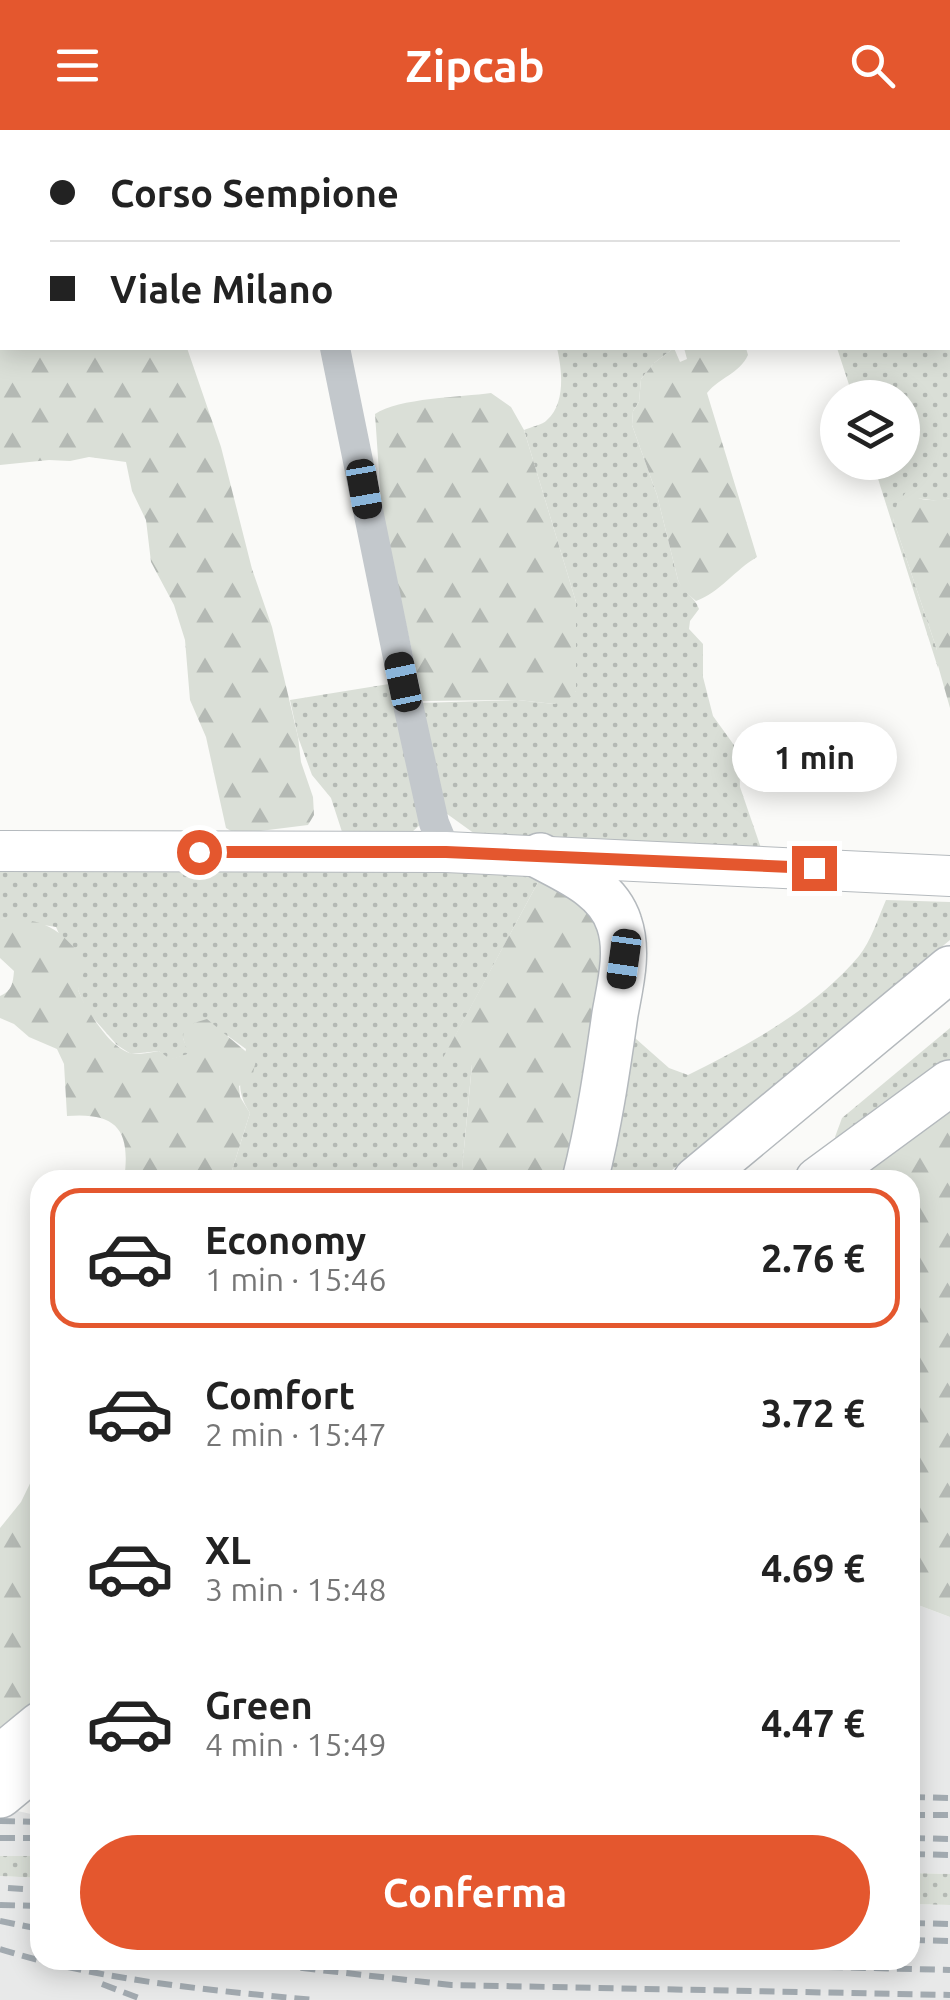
<!DOCTYPE html>
<html lang="it">
<head>
<meta charset="utf-8">
<style>
  :root { --surface:#fff; --page:#f6f6f6; --text:#222; --muted:#767676; --line:#e0e0e0; --accent:#e4572e }
  body { margin:0; font-family:Ubuntu,sans-serif; background:var(--page); color:var(--text); height:100vh; display:flex; flex-direction:column; font-size:38px; white-space:nowrap }
  * { box-sizing:border-box; margin:0 }
  p { font-size:32px; color:var(--muted) }
  .icon { flex:none; width:55px; height:55px; fill:none; stroke:currentColor; stroke-width:2; stroke-linecap:round; stroke-linejoin:round }
  .map { position:relative; flex:1; overflow:hidden }
  .drawer { position:absolute; left:30px; top:1040px; width:890px; height:800px; display:flex; flex-direction:column; background:var(--surface); border-radius:30px; box-shadow:0 5px 25px #0003 }
  .drawer>* { flex:none }
  .hud { position:absolute; left:0px; top:0px; width:950px; height:220px; box-shadow:0 5px 25px #0003; display:grid; align-content:center; height:220px; padding:0 50px; background:var(--surface) }
  .tools { position:absolute; left:820px; top:250px; display:grid; gap:20px }
  .tools a { display:grid; place-items:center; width:100px; height:100px; border-radius:50%; background:var(--surface); box-shadow:0 5px 25px #0003; font-size:50px }
  .end { position:absolute; width:45px; height:45px; margin:-22px; border:12px solid #e4572e; background:#fff; box-shadow:0 0 0 5px #fff }
  .from { border-radius:50% }
  .bubble { position:absolute; height:70px; border-radius:35px; background:var(--surface); box-shadow:0 5px 25px #0003; font-size:32px; font-weight:700; line-height:70px; text-align:center }
  .car { position:absolute; width:30px; height:60px; margin:-30px -15px; border-radius:12px; box-shadow:0 0 8px 2px #0007; background:linear-gradient(#222 24%,#8ab4d8 0 40%,#222 0 76%,#8ab4d8 0 86%,#222 0) }
  .hud b { display:flex; align-items:center; gap:35px; height:95px; font-size:38px }
  .hud b+b { border-top:2px solid var(--line) }
  .hud i { width:25px; height:25px; background:var(--text) }
  ul { padding:18px 0 0; list-style:none }
  li { display:flex; align-items:center; gap:30px; height:140px; margin:0 20px 15px; padding:0 30px; border:5px solid transparent; border-radius:30px }
  li div { flex:1 }
  li b { display:block; font-size:38px }
  li em { font-style:normal; font-weight:700 }
  li.active { border-color:var(--accent) }
  li>.icon { width:90px; height:90px; stroke-width:1.5 }
  .button { display:flex; gap:20px; margin-top:auto; padding:20px 50px }
  .button a { flex:1; height:115px; border-radius:60px; background:var(--accent); color:#fff; font-size:40px; font-weight:700; line-height:115px; text-align:center }
  header { display:flex; justify-content:space-between; align-items:center; height:130px; padding:0 50px; background:var(--accent); color:#fff; font-size:45px; font-weight:700 }
  .map>svg:first-child { display:block }
  .built { fill:#e8e9e9 }
  .grass { fill:url(#grass-dots) }
  .forest { fill:url(#forest-firs) }
  .lines { fill:none; stroke-linecap:round; stroke-linejoin:round }
  .major-casing { stroke:#b5babe; stroke-width:42 }
  .highway-casing { stroke:#b4b9bd; stroke-width:48 }
  .minor { stroke:#c3c8cc; stroke-width:30 }
  .major { stroke:#fff; stroke-width:40 }
  .highway { stroke:#fff; stroke-width:45 }
  .rail { stroke:#a2aab0; stroke-width:6; stroke-dasharray:15 8; stroke-linecap:butt }
  .route { stroke:#e4572e; stroke-width:12 }
</style>
</head>
<body>
<header><svg class="icon" aria-label="menu" viewBox="0 0 24 24"><path d="M4 6h16M4 12h16M4 18h16"/></svg>Zipcab<svg class="icon" aria-label="search" viewBox="0 0 24 24"><circle cx="10" cy="10" r="6"/><path d="M15 15l6 6"/></svg></header>
<div class="map">
<svg width="950" height="1870" viewBox="0 0 950 1870">
  <defs>
    <pattern id="grass-dots" width="8" height="8" patternUnits="userSpaceOnUse" patternTransform="scale(2.5)"><rect width="8" height="8" fill="#dadfd7"/><path d="M2 2h.1M6 6h.1" fill="none" stroke="#b4b9b4" stroke-width="1.8" stroke-linecap="round"/></pattern>
    <pattern id="forest-firs" width="22" height="20" patternUnits="userSpaceOnUse" patternTransform="scale(2.5)"><rect width="22" height="20" fill="#dadfd7"/><path d="M5 1l3.5 6h-7zM16 11l3.5 6h-7z" fill="#b4b9b4"/></pattern>
  </defs>
  <rect width="100%" height="100%" fill="#fafaf8"/>
  <g class="built">
    <polygon points="910,1472 950,1487 950,1744 910,1743"/>
    <polygon points="13,1680 40,1686 40,1726 0,1726 0,1691"/>
    <polygon points="0,1746 40,1748 40,1830 910,1830 910,1774 950,1775 950,1870 0,1870"/>
  </g>
  <g class="grass">
    <polygon points="769,0 950,0 950,368 939,371 915,368 893,389 937,520 938,538 873,333 902,332 902,268 853,267 837,218 948,218 948,2"/>
    <path d="M 557,218 L 674,218 L 654,233 L 641,249 L 639,272 L 633,281 L 632,295 L 657,365 L 678,450 C 683,462 695,467 699,479 L 690,491 L 689,499 L 703,514 L 703,547 L 713,586 L 739,622 L 740,657 L 762,721 L 475,704 L 443,681 L 418,573 L 518,570 L 554,574 L 576,561 L 576,472 L 524,300 C 530,297 543,295 547,290 C 566,273 562,239 557,218 Z"/>
    <polygon points="395,553 421,694 412,702 344,708 331,668 312,645 298,607 290,570"/>
    <path d="M 0,733 L 543,743 L 444,927 L 472,934 L 461,1050 L 229,1050 L 250,983 C 234,958 241,946 246,919 L 228,906 L 183,908 L 189,924 L 169,930 L 159,921 L 131,924 L 117,915 L 87,881 L 78,860 L 79,849 L 56,797 L 0,788 Z"/>
    <path d="M 886,770 L 950,772 L 950,810 L 660,1050 L 597,1050 L 635,908 L 669,938 L 688,945 C 749,915 814,879 859,826 C 871,811 878,788 886,770 Z"/>
    <polygon points="950,898 950,935 842,1015 835,1007 842,988"/>
    <polygon points="0,1726 40,1726 40,1748 0,1746"/>
    <polygon points="910,1743 950,1744 950,1775 910,1774"/>
  </g>
  <g class="forest">
    <polygon points="0,0 47,2 2,2 2,218 187,218 221,317 252,439 272,497 298,607 301,632 313,667 314,685 308,695 236,704 226,698 206,607 190,570 185,510 174,475 151,432 146,390 132,361 126,332 89,327 70,331 49,330 0,335"/>
    <path d="M 674,218 L 680,232 L 687,229 L 684,218 L 746,218 L 748,225 C 739,244 720,247 707,263 L 757,427 C 736,439 719,463 696,471 L 682,459 L 678,450 L 657,365 L 632,295 L 633,281 L 639,272 L 641,249 L 654,233 Z"/>
    <path d="M 491,263 L 511,277 L 524,300 L 576,472 L 576,561 L 566,572 L 554,574 L 518,570 L 423,571 L 382,386 L 375,284 C 398,268 462,267 491,263 Z"/>
    <path d="M 906,362 C 919,371 935,372 950,368 L 950,578 L 937,532 L 937,520 L 893,389 L 897,374 Z"/>
    <polygon points="543,743 552,745 612,806 578,1050 461,1050 472,935 443,928"/>
    <path d="M 0,788 C 48,790 57,796 87,833 L 78,860 C 86,879 112,923 135,924 C 143,924 152,922 159,921 L 170,929 L 188,924 L 183,908 L 184,896 L 207,889 L 256,930 L 252,948 L 239,956 L 240,967 L 250,983 L 229,1050 L 124,1050 C 131,1001 118,982 67,986 L 64,934 L 57,919 L 29,907 L 14,894 L 0,888 L 0,866 C 12,861 13,853 14,841 L 0,828 Z"/>
    <polygon points="950,973 950,1487 910,1472 910,1050 846,1050"/>
    <polygon points="40,1333 40,1569 0,1603 0,1398 21,1372"/>
  </g>
  <g class="lines">
    <defs>
      <polyline id="major" points="0,721 446,722 950,746"/>
      <g id="highway">
        <path d="M 540,726 C 570,742 608,758 619,793 C 629,822 620,856 615,884 C 607,940 599,995 585,1050"/>
        <polyline points="696,1050 950,839"/>
        <polyline points="818,1050 950,953"/>
        <polyline points="0,1628 40,1595"/>
        <polyline points="0,1665 40,1632"/>
      </g>
    </defs>
    <use href="#major" class="major-casing"/>
    <use href="#highway" class="highway-casing"/>
    <g class="minor">
      <polyline points="255,0 257,2"/>
      <polyline points="335,218 403,552 434,693 446,722"/>
    </g>
    <use href="#major" class="major"/>
    <use href="#highway" class="highway"/>
    <g class="rail">
      <polyline points="910,1667 950,1668"/>
      <polyline points="910,1685 950,1685"/>
      <polyline points="0,1691 40,1692"/>
      <polyline points="0,1708 40,1708"/>
      <polyline points="910,1708 950,1709"/>
      <polyline points="910,1724 950,1725"/>
      <polyline points="8,1758 40,1760"/>
      <polyline points="0,1775 40,1776"/>
      <polyline points="0,1791 40,1799"/>
      <polyline points="910,1793 950,1794"/>
      <polyline points="910,1810 950,1811"/>
      <path d="M 0,1819 C 102,1851 208,1860 314,1870"/>
      <polyline points="232,1830 451,1855 950,1865"/>
      <polyline points="552,1830 950,1840"/>
      <polyline points="102,1854 144,1870"/>
    </g>
  </g>
  <g class="lines">
    <polyline class="route" points="199,722 446,722 814,738"/>
  </g>
</svg>
<div class="tools">
<a><svg class="icon" aria-label="layers" viewBox="0 0 24 24"><path d="M12 4l9 5-9 5-9-5zM3 14l9 5 9-5"/></svg></a>
</div>
<i class="end from" style="left:199px;top:722px"></i>
<i class="end" style="left:814px;top:738px"></i>
<div class="bubble" style="left:732px;top:592px;width:165px">1 min</div>
<i class="car" style="left:364px;top:359px;rotate:170deg"></i>
<i class="car" style="left:403px;top:552px;rotate:348deg"></i>
<i class="car" style="left:624px;top:829px;rotate:188deg"></i>
<div class="hud">
<b><i class="from"></i>Corso Sempione</b>
<b><i></i>Viale Milano</b>
</div>
<section class="drawer">
<ul>
<li class="active"><svg class="icon" aria-label="car" viewBox="0 0 24 24"><path d="M5 17H2v-5l4-1 3-4h7l3 4 3 1v5h-3M9 17h6M6 11h13"/><circle cx="7" cy="17" r="2"/><circle cx="17" cy="17" r="2"/></svg><div><b>Economy</b><p>1 min · 15:46</p></div><em>2.76 €</em></li>
<li><svg class="icon" aria-label="car" viewBox="0 0 24 24"><path d="M5 17H2v-5l4-1 3-4h7l3 4 3 1v5h-3M9 17h6M6 11h13"/><circle cx="7" cy="17" r="2"/><circle cx="17" cy="17" r="2"/></svg><div><b>Comfort</b><p>2 min · 15:47</p></div><em>3.72 €</em></li>
<li><svg class="icon" aria-label="car" viewBox="0 0 24 24"><path d="M5 17H2v-5l4-1 3-4h7l3 4 3 1v5h-3M9 17h6M6 11h13"/><circle cx="7" cy="17" r="2"/><circle cx="17" cy="17" r="2"/></svg><div><b>XL</b><p>3 min · 15:48</p></div><em>4.69 €</em></li>
<li><svg class="icon" aria-label="car" viewBox="0 0 24 24"><path d="M5 17H2v-5l4-1 3-4h7l3 4 3 1v5h-3M9 17h6M6 11h13"/><circle cx="7" cy="17" r="2"/><circle cx="17" cy="17" r="2"/></svg><div><b>Green</b><p>4 min · 15:49</p></div><em>4.47 €</em></li>
</ul>
<div class="button"><a>Conferma</a></div>
</section>
</div>
</body>
</html>
